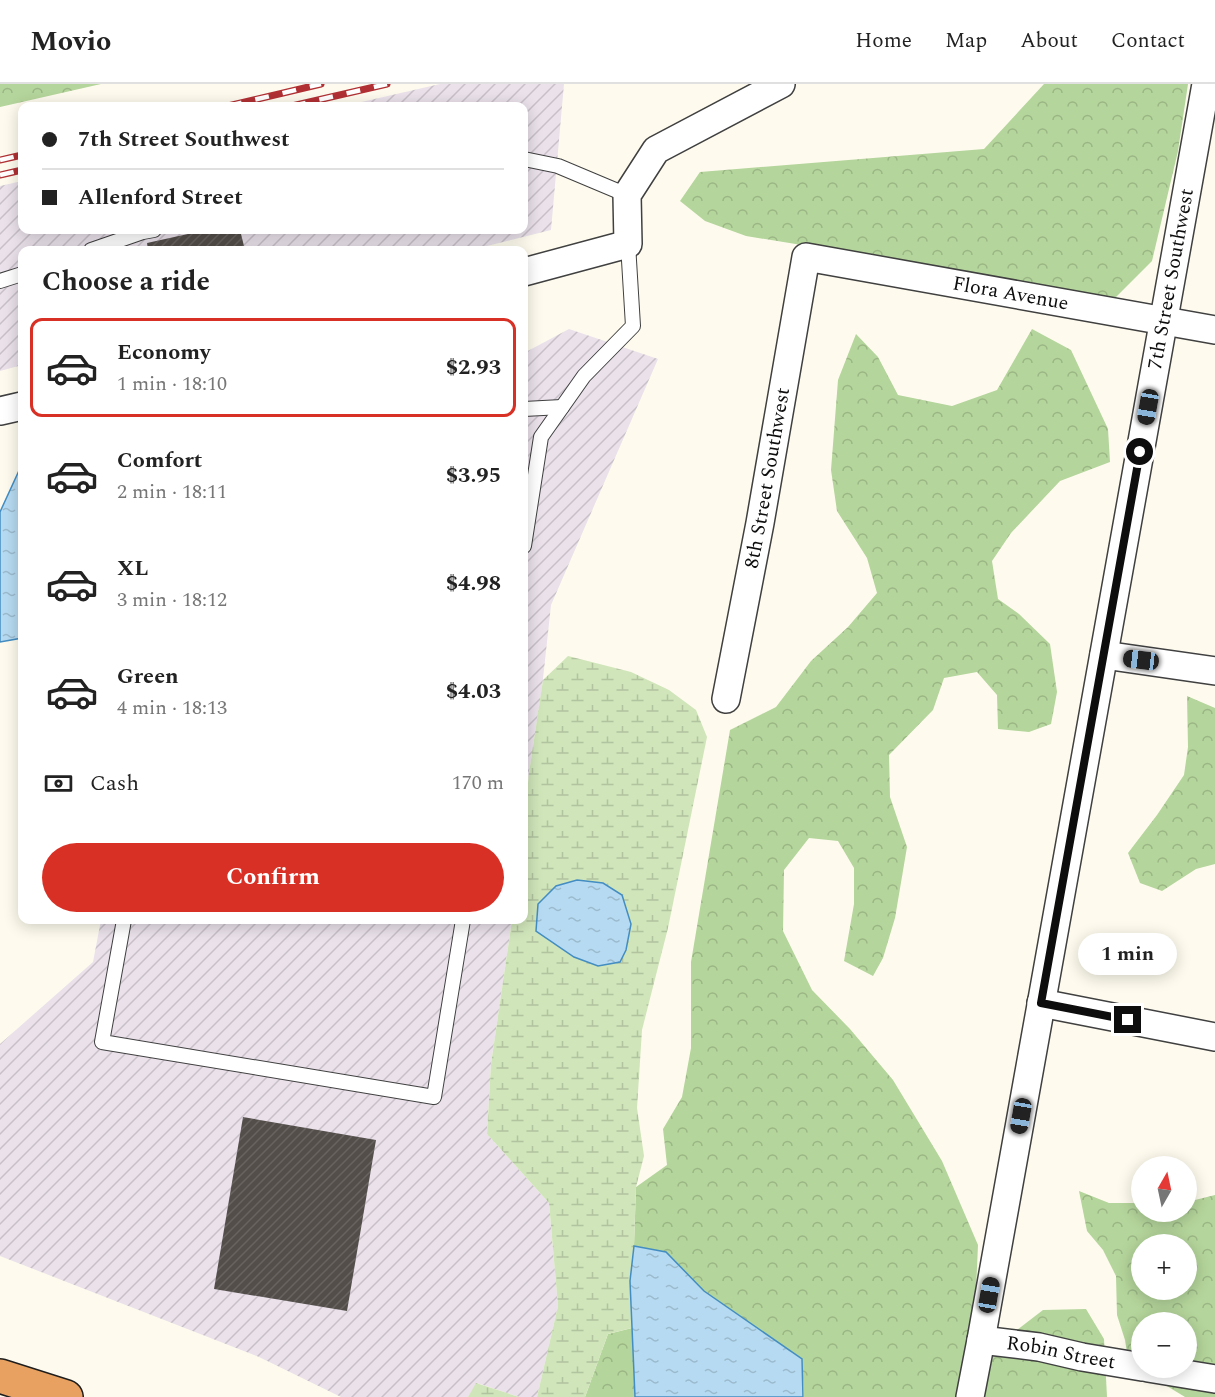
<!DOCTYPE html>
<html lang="en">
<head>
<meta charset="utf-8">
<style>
  :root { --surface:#fff; --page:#f6f6f6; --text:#222; --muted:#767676; --line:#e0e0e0; --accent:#d93025 }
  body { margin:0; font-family:Spectral,serif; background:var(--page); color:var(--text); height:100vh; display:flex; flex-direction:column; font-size:22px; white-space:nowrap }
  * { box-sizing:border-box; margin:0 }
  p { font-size:20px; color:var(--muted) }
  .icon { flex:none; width:33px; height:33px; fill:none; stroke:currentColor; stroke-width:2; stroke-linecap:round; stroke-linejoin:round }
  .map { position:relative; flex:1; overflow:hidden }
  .details { position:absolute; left:18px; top:162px; width:510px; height:678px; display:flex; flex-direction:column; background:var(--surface); border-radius:12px; box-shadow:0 3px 15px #0003 }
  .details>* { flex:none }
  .hud { position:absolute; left:18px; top:18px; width:510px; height:132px; border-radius:12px; box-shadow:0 3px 15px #0003; display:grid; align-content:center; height:132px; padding:0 24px; background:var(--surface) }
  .needle { width:39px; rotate:9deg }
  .buttons { position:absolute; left:1131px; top:1072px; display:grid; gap:12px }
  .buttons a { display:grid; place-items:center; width:66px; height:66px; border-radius:50%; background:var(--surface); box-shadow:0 3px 15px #0003; font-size:30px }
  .end { position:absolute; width:27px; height:27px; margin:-14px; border:8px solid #0d0d0d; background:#fff; box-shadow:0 0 0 3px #fff }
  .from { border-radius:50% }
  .bubble { position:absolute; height:42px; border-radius:21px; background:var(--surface); box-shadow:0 3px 15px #0003; font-size:20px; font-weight:700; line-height:42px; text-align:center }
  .car { position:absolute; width:18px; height:36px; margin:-18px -9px; border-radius:8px; box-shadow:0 0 4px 2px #0007; background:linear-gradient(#222 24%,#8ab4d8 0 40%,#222 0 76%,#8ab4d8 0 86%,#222 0) }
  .hud b { display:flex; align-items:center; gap:21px; height:57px; font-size:22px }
  .hud b+b { border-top:2px solid var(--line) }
  .hud i { width:15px; height:15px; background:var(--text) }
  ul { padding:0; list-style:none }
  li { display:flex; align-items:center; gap:18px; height:99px; margin:0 12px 9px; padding:0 12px; border:3px solid transparent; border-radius:12px }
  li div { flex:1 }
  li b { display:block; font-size:22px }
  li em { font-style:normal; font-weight:700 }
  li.selected { border-color:var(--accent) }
  li>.icon { width:54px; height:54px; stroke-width:1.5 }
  h2 { padding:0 24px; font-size:27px; line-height:72px }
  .pay { display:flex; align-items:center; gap:15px; height:66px; padding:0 24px; font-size:22px }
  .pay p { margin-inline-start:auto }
  .button { display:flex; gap:12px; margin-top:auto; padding:12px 24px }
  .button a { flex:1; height:69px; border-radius:36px; background:var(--accent); color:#fff; font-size:24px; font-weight:700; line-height:69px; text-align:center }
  header { display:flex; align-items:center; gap:36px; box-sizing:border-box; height:84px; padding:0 30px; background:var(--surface); border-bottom:2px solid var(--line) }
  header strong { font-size:28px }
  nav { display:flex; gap:33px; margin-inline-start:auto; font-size:21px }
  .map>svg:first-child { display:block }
  .industrial { fill:url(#industrial-furrows) }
  .forest { fill:url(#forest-crowns); fill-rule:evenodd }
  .wetland { fill:url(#wetland-marsh) }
  .water { fill:url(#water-ripples); stroke:#438dc2; stroke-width:1.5 }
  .building { fill:url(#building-hatch) }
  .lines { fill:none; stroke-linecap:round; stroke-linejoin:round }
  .lane-casing { stroke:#404040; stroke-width:16 }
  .street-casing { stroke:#404040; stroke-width:30 }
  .highway-casing { stroke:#1e1e1e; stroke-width:36 }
  .lane { stroke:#fff; stroke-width:14 }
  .street { stroke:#fff; stroke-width:27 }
  .highway { stroke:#e8a161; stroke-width:33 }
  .rail-casing { stroke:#b13034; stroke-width:7 }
  .rail { stroke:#fff; stroke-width:4.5; stroke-dasharray:14; stroke-linecap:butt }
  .route { stroke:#0d0d0d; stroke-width:8 }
  .labels { text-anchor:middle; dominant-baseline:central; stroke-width:6; stroke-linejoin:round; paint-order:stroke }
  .street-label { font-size:20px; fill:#0d0d0d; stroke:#fff }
</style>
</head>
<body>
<header>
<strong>Movio</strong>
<nav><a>Home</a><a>Map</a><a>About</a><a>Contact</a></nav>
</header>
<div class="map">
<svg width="1215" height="1313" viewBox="0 0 1215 1313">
  <defs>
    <pattern id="industrial-furrows" width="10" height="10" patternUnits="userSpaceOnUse" patternTransform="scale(1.5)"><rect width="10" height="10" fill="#eae1eb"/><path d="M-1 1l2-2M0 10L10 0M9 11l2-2" fill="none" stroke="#c8c0c8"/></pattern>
    <pattern id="forest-crowns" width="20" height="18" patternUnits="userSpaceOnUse" patternTransform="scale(1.5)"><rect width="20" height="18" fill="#b4d59b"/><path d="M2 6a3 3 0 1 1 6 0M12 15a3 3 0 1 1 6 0" fill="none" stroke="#9ab684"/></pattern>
    <pattern id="wetland-marsh" width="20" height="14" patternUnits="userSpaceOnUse" patternTransform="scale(1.5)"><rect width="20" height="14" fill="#d0e5ba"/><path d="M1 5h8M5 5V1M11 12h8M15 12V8" fill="none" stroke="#b1c39f"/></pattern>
    <pattern id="water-ripples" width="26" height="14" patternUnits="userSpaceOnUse" patternTransform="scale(1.5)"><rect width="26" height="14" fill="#b6daf1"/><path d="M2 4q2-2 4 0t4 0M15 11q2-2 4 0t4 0" fill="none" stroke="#9bbacd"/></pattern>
    <pattern id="building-hatch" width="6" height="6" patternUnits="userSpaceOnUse" patternTransform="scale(1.5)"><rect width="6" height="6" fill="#544e4a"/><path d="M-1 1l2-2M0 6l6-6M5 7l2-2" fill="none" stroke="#686360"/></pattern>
  </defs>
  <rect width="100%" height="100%" fill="#fefbee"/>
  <g class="industrial">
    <polygon points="440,0 564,0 551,146 471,166 22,166 22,281 0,287 0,102 22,97 22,146 524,146 524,22 344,22"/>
    <polygon points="569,245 658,275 551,521 542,604 529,689 524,738 524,269"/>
    <polygon points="101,836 512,836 491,980 487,1050 549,1119 558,1222 537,1313 519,1313 477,1299 468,1313 341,1313 259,1273 0,1172 0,960 93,878"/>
  </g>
  <g class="forest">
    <polygon points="0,0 101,0 0,23"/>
    <polygon points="1044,0 1188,0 1178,67 1152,177 1115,214 967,188 746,152 705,137 680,117 700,88 984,65"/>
    <polygon points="1032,245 1071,266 1108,345 1110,378 1060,397 1011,449 992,477 998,515 1019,530 1050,560 1057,608 1051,640 1029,648 998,645 997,611 977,588 944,594 933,626 889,671 890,713 907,763 895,834 883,874 873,892 844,877 854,820 854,784 838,757 809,754 784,786 783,847 812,906 850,945 893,996 942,1077 978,1161 976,1206 958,1313 804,1313 802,1275 704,1207 666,1168 634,1162 636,1103 667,1081 663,1045 682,1013 691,964 691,878 730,646 776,623 811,577 848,543 877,509 867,474 837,427 831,386 838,296 856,250 878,273 898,311 952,322 997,306"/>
    <polygon points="1187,612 1215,624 1215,780 1196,785 1162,807 1140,799 1128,769 1157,731 1184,691 1188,663"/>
    <path d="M 1079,1107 L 1109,1119 L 1141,1119 L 1142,1128 L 1186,1128 L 1187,1118 L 1215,1111 L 1215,1313 L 1185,1313 L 1152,1293 L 1130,1287 L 1125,1256 L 1117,1231 L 1116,1192 L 1103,1166 L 1087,1147 ZM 1142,1161 L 1186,1161 L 1186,1206 L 1142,1206 ZM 1142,1239 L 1186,1239 L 1186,1284 L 1142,1284 Z"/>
    <polygon points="1086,1225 1104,1255 1107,1313 982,1313 994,1269 1013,1249 1043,1226"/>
    <polygon points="632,1244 635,1313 585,1313 608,1250"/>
  </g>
  <g class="wetland">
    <polygon points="568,572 631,588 669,606 696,626 707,653 668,844 642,946 637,1024 644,1072 636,1103 634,1162 630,1197 632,1244 608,1250 585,1313 537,1313 558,1222 549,1119 487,1050 491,980 512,836 524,836 524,738 529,689 543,596"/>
    <polygon points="476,1299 519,1313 468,1313"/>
  </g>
  <g class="water">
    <polygon points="22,380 22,554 0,558 0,428"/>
    <polygon points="577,796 603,799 622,811 631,840 626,866 620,878 598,882 574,873 536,847 538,820 556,802"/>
    <polygon points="634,1162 666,1168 704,1207 802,1275 803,1313 635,1313 630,1197"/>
  </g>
  <g class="building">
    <polygon points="206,146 240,146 245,166 148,166 147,159"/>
    <polygon points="243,1033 376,1056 347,1227 214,1205"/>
  </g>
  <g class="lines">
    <defs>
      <g id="lane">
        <polyline points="524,75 558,82 627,111"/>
        <polyline points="91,166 143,148 154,146"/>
        <polyline points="0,197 22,190"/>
        <polyline points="524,325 562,323"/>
        <polyline points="524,462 541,353 584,292 633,242 628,160"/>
        <polyline points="124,836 102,958 434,1013 463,836"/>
      </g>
      <g id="street">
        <polyline points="524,188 628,160 627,111 656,66 781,0"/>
        <polyline points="0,327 22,322"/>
        <polyline points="1104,571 1215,587"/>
        <path id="s1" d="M 726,615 L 760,439 L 806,173 L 1215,246"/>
        <polyline points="1041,919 1215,953"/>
        <path id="s2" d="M 981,1256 L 1039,1263 L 1082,1273 L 1142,1283"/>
        <polyline points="1148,1284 1215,1295"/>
        <path id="s3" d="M 970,1313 L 981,1256 L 1206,0"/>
      </g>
      <polyline id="highway" points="0,1292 66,1313"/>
    </defs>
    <use href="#lane" class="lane-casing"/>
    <use href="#street" class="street-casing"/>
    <use href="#highway" class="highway-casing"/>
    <use href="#lane" class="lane"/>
    <use href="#street" class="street"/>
    <use href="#highway" class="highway"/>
    <defs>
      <g id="rail">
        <polyline points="228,22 321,0"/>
        <polyline points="292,22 387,0"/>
        <polyline points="0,76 22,71"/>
        <polyline points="0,91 22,86"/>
      </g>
    </defs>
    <use href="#rail" class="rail-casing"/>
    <use href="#rail" class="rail"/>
  </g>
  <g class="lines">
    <polyline class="route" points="1128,936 1041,919 1140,368"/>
  </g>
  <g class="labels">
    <g class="street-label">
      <text stroke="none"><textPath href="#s3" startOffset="1136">7th Street Southwest</textPath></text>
      <text stroke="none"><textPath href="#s1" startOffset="657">Flora Avenue</textPath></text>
      <text stroke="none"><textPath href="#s1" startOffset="225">8th Street Southwest</textPath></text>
      <text stroke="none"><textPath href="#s2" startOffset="81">Robin Street</textPath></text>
    </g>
  </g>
</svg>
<div class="buttons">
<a><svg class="needle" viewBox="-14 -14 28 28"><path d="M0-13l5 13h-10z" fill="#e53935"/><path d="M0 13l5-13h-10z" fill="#767676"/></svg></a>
<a>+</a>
<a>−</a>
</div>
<i class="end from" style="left:1140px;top:368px"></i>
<i class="end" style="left:1128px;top:936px"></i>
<div class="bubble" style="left:1078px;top:849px;width:99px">1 min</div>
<i class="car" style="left:1148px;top:323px;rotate:190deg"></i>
<i class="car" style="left:1141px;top:576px;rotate:277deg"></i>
<i class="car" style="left:1021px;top:1032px;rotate:190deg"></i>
<i class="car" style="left:989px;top:1211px;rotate:10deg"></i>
<div class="hud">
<b><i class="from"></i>7th Street Southwest</b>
<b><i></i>Allenford Street</b>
</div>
<section class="details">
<h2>Choose a ride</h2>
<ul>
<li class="selected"><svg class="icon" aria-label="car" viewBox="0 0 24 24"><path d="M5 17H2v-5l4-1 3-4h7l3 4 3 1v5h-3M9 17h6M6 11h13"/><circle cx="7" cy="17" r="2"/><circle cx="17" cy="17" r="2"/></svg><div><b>Economy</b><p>1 min · 18:10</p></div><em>$2.93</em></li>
<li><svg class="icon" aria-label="car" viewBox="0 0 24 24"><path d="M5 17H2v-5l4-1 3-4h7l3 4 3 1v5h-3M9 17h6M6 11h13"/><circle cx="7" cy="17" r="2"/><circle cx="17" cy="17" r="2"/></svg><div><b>Comfort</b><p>2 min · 18:11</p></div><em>$3.95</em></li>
<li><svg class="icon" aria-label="car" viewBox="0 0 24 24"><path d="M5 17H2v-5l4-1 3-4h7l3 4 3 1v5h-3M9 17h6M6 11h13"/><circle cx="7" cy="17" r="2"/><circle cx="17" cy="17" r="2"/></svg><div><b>XL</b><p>3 min · 18:12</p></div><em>$4.98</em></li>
<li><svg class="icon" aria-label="car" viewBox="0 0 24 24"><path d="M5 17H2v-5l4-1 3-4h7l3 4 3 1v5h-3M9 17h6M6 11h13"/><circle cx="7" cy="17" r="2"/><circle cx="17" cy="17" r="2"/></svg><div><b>Green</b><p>4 min · 18:13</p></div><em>$4.03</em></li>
</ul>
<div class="pay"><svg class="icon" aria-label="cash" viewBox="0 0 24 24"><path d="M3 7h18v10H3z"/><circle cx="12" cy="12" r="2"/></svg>Cash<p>170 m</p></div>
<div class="button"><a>Confirm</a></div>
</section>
</div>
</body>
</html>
